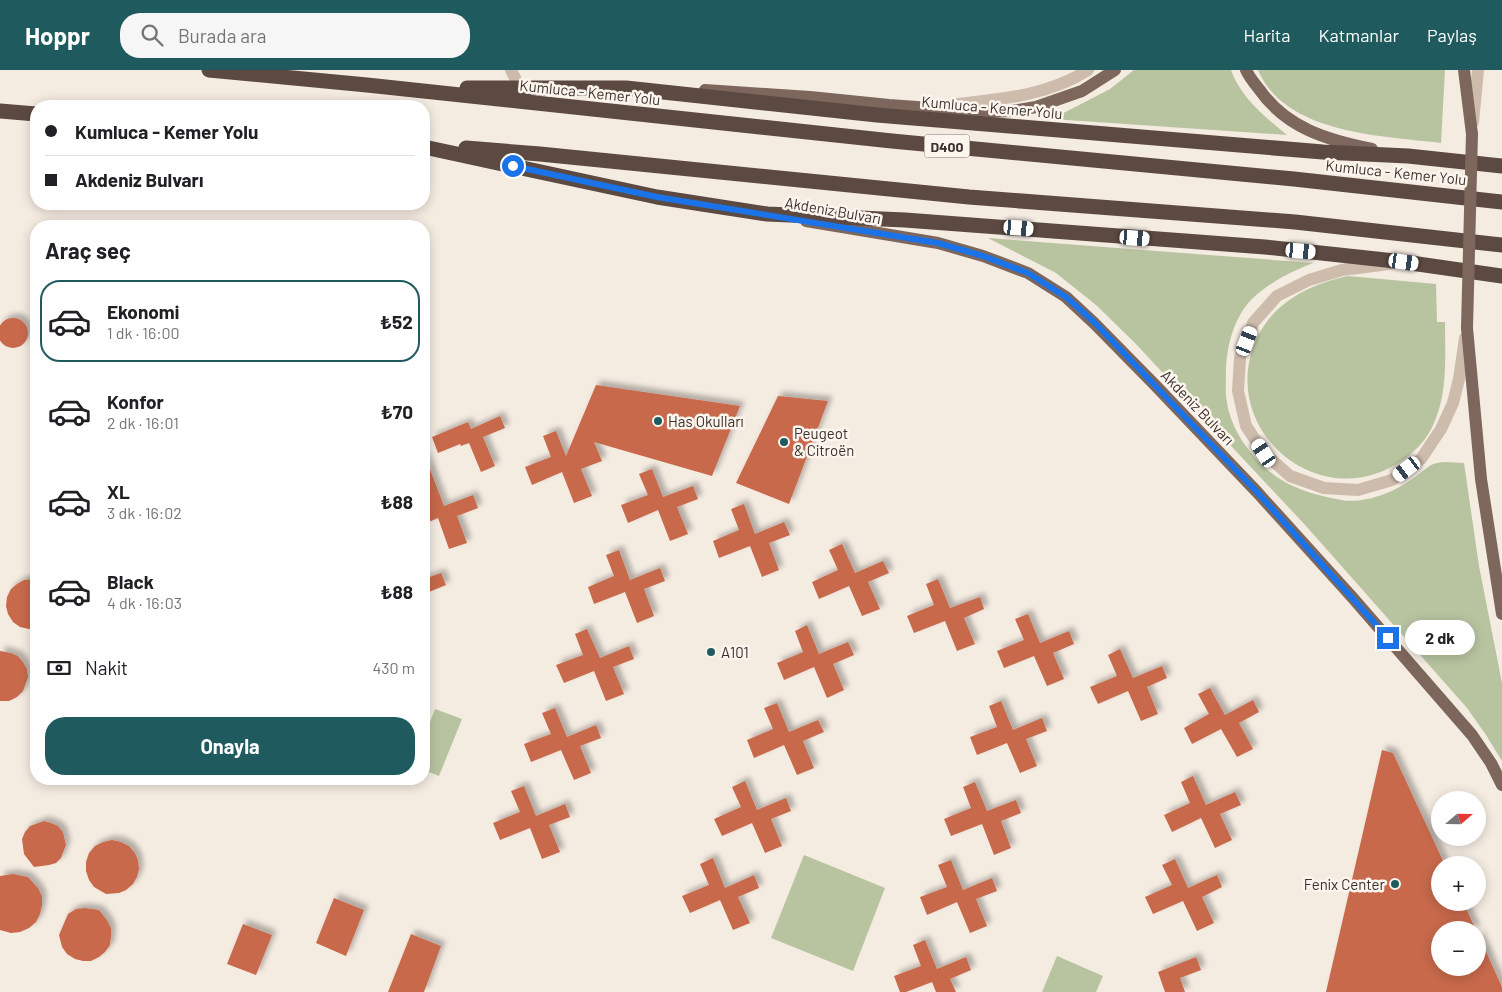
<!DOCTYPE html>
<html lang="tr">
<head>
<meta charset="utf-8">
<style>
  :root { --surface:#fff; --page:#f6f6f6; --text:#202124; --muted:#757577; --line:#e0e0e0; --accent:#1f5a5e }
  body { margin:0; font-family:Barlow,sans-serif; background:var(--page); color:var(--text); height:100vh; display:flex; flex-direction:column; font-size:19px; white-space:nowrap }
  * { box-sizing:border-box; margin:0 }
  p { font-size:16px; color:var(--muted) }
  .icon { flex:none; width:28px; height:28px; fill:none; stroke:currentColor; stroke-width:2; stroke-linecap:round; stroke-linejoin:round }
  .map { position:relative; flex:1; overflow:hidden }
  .sheet { position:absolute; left:30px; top:150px; width:400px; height:565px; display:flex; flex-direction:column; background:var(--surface); border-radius:20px; box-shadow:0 2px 12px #0003 }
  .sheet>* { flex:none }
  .banner { position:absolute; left:30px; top:30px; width:400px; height:110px; border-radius:20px; box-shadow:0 2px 12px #0003; display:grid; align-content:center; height:110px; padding:0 15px; background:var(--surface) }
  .needle { width:32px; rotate:70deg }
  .tools { position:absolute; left:1431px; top:721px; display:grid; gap:10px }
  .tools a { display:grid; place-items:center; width:55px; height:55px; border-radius:50%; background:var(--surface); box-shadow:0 2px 12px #0003; font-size:25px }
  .end { position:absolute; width:22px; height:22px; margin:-11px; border:6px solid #1a73e8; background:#fff; box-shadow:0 0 0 2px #fff }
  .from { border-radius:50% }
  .bubble { position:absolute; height:35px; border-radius:18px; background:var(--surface); box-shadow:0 2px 12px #0003; font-size:16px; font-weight:700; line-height:35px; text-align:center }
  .car { position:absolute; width:15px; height:30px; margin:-15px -8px; border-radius:6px; box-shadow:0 0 4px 1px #0007; background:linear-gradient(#fff 24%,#345 0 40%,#fff 0 76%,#345 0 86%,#fff 0) }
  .banner b { display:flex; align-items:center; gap:18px; height:48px; font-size:19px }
  .banner b+b { border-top:1px solid var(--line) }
  .banner i { width:12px; height:12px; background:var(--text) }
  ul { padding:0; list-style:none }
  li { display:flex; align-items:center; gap:15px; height:82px; margin:0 10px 8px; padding:0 5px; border:2px solid transparent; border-radius:20px }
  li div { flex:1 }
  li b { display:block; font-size:19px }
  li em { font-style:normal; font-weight:700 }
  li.current { border-color:var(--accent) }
  li>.icon { width:45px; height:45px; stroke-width:1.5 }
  h2 { padding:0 15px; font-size:22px; line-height:60px }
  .pay { display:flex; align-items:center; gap:12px; height:55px; padding:0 15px; font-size:19px }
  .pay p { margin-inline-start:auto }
  .action { display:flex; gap:10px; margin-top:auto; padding:10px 15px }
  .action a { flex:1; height:58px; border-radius:20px; background:var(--accent); color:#fff; font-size:20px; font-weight:700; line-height:58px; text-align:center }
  header { display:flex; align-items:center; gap:30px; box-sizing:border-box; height:70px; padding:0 25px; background:var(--accent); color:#fff }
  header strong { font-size:24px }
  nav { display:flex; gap:28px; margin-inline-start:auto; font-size:18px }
  .search { width:350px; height:45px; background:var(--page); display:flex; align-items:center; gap:12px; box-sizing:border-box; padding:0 18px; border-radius:20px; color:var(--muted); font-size:19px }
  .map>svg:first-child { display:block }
  .green { fill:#b8c4a0 }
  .building { fill:#c8694b; filter:url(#shadow) }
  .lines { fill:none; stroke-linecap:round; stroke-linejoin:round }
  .minor { stroke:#cdbbac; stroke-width:12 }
  .major { stroke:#7d675c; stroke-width:12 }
  .highway { stroke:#5c4a42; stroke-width:15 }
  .major-bridge { stroke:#7d675c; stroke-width:12 }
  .route { stroke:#1a73e8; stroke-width:6 }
  .poi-dot { fill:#1f5a5e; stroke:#fbf5ee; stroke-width:2 }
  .labels { text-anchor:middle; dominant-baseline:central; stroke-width:5; stroke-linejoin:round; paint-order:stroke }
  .shield { fill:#fbf5ee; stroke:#756b66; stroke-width:1 }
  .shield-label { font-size:14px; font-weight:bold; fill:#3b302b }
  .street-label { font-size:15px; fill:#3b302b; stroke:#fbf5ee }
  .poi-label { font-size:15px; fill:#3b302b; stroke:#fbf5ee; text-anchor:start }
</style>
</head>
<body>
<header>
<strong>Hoppr</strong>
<div class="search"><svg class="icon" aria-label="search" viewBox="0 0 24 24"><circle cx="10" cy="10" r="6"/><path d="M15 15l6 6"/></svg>Burada ara</div>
<nav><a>Harita</a><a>Katmanlar</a><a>Paylaş</a></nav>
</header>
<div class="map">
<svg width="1502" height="922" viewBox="0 0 1502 922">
  <defs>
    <filter id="shadow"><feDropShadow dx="4.5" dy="-4.5" stdDeviation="2.5" flood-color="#0004"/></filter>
  </defs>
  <rect width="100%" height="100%" fill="#f4ebe1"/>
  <g class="green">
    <path d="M 1134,0 L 1231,0 C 1241,28 1265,47 1287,65 L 1052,49 L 1110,19 Z"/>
    <path d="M 1258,0 L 1445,0 L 1441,73 C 1382,66 1285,64 1258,0 Z"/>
    <path d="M 988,168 L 1313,193 C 1290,202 1270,212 1252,229 C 1234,247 1227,275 1226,299 C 1226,310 1225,322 1227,333 C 1233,368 1262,402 1293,416 C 1308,423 1325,427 1341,430 C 1364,434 1393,423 1412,409 C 1419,405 1429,394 1437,393 C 1445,391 1455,393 1464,393 L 1479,496 L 1502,613 L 1502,691 L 1486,665 L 1467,638 L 1391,552 L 1306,456 L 1134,272 L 1096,235 L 1056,203 Z"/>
    <path d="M 1348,206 L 1436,214 L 1437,252 L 1445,252 C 1445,285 1448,322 1434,353 C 1428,368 1416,381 1403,390 C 1320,448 1215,359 1257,268 C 1274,232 1310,214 1348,206 Z"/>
    <polygon points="435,639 462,649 439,706 424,700 424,668"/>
    <polygon points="804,785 885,818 853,901 771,868"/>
    <polygon points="1057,886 1103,906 1096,922 1042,922"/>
  </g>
  <g class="building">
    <circle cx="13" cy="263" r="15"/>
    <polygon points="596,315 740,336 712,406 594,372 602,391 581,399 592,426 574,433 562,402 532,415 525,397 551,387 543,366 556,361 566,386"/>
    <polygon points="778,326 828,331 789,434 736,413"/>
    <polygon points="500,346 505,358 483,367 495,396 481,402 469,373 461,376 460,374 438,383 432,367 468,352 471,359"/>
    <polygon points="425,386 444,436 473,425 478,438 457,446 467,473 449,479 438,448 424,454 424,434 428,432 424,422 424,387"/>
    <polygon points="652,399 663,427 693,416 698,429 677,437 688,464 670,471 658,440 628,453 621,435 648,425 639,404"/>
    <polygon points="744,434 755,464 784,452 790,465 769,473 779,500 762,507 750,476 719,488 713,471 739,460 731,439"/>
    <polygon points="842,474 855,503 883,491 889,503 868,512 880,539 862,546 849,516 819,529 812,512 838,500 829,480"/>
    <polygon points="619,480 630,510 660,498 665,511 644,519 654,546 637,553 625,522 594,534 588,517 614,506 606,485"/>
    <polygon points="441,503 446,515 424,524 424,509"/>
    <polygon points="36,509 36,559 29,559 20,557 13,552 8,544 6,536 7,527 11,519 17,514 24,510"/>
    <polygon points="938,509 950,538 980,527 984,539 964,548 975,574 957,581 945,551 914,563 907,546 934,535 926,514"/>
    <polygon points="1028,544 1040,573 1069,561 1074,574 1053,583 1064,609 1047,616 1034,586 1004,598 997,581 1024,570 1015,549"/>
    <polygon points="807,555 819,584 848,572 854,585 833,594 844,620 827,628 814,597 784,610 777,593 803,582 795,561"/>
    <polygon points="587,559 600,588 629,576 634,589 613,597 624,624 606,631 594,601 564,613 556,595 583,585 575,564"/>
    <polygon points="1120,579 1133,608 1162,596 1167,608 1147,617 1158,644 1141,651 1128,621 1098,634 1090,617 1117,606 1108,585"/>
    <polygon points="0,581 11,583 18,586 23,592 27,599 28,607 23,621 17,627 9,631 0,631"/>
    <polygon points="1210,618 1225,645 1253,630 1259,642 1239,653 1253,679 1237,687 1221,659 1192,674 1184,658 1209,644 1198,624"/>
    <polygon points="1001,631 1013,660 1042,648 1047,661 1026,669 1037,696 1020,703 1007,673 977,685 970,667 997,657 989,636"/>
    <polygon points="777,633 789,662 818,650 824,662 803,671 814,698 797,705 784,675 754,688 747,670 773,659 764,638"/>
    <polygon points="555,638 567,667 596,655 601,668 580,676 591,703 574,710 561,680 531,692 524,674 551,664 542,643"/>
    <polygon points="1382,680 1393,683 1445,795 1440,795 1440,832 1463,832 1476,860 1440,860 1440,898 1478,898 1478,864 1502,917 1502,922 1326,922"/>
    <polygon points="1193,706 1206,735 1235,722 1241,735 1220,744 1232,770 1215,778 1201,748 1172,762 1164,745 1190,733 1181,712"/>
    <polygon points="745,711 757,740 786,728 791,741 771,749 782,776 765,783 752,753 722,766 714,749 741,737 732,717"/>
    <polygon points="975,712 987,741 1016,730 1021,743 1001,751 1011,778 994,785 982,754 951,766 944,749 971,738 963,717"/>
    <polygon points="524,716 536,746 565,734 570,747 549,755 560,782 542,789 530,758 500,770 493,753 520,742 511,721"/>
    <polygon points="44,751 51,753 58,756 63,762 66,775 61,788 56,793 49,795 34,797 24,784 22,769 25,762 30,756"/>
    <polygon points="112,770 121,772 129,776 135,783 138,790 139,799 137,807 133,814 126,820 119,823 106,824 94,817 89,810 86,801 86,792 89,783 95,776 103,772"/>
    <polygon points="713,788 725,818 754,805 759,818 738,827 750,853 733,860 720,830 690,843 682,826 709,815 700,794"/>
    <polygon points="1175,789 1188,818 1217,805 1222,817 1202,827 1214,853 1197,861 1183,831 1153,844 1145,827 1172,815 1162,795"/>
    <polygon points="951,790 963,820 992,808 997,821 976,829 987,856 970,863 957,832 927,845 920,827 947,817 938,795"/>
    <polygon points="13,804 28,807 38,818 42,826 42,835 40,844 36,852 29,858 20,862 11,863 0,860 0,806"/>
    <polygon points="334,828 364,840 346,886 316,873"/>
    <polygon points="85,838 99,840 107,850 111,858 111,866 110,875 105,882 99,887 91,891 83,891 75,889 67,884 62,877 59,865 68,844 76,839"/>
    <polygon points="243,854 272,865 256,905 227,894"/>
    <polygon points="411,864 441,876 424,922 388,922"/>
    <polygon points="925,870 937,899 966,887 971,900 950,909 956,922 936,922 932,912 906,922 900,922 894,906 921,896 913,875"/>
    <polygon points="1196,887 1201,900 1180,908 1185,922 1165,922 1158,902"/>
  </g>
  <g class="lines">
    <g class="minor">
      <polyline points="511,0 520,18"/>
      <path d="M 941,36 C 990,30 1045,28 1088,0"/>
      <polyline points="1473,52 1478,0"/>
      <polyline points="1389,194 1342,200 1309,210 1277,226 1253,253 1240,288 1238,321 1246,356 1264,383 1290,406 1324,418 1358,420 1392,410 1421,389 1441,359 1453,333 1459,309 1465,268"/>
    </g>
    <g class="major">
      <path d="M 1246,0 C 1249,7 1254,13 1259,19 C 1286,58 1327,70 1372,79"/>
      <polyline points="1464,0 1472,64"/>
      <polyline points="705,20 810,27 889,35 985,42 1012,41 1036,37 1082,21 1115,0"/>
      <polyline points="806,151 938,173 983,186 1028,203 1066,227 1094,253 1154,314 1257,422 1352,527 1472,665 1491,693 1502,715"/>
      <polyline points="1467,258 1481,409 1502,544"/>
    </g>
    <g class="highway">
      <polyline points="209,0 367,15 892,71 1294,109 1502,132"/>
      <polyline points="467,18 626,18 877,45 1323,82 1408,86 1502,96"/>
      <polyline points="0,41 36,44"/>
      <polyline points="424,77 657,127 767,144 905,150 1265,177 1404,192 1502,206"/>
      <polyline points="466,78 540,84 969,127 1295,152 1502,175"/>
    </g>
    <polyline class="major-bridge" points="1467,258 1472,64"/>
  </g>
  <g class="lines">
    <polyline class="route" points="513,96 657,127 938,173 983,186 1028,203 1066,227 1094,252 1257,422 1388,568"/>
  </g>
  <g class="poi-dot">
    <circle cx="658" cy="351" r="5"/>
    <circle cx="784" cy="372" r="5"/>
    <circle cx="711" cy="582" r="5"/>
    <circle cx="1395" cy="814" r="5"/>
  </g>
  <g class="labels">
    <rect class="shield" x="924.5" y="64.5" width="45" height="23" rx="4"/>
    <g class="shield-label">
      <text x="947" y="76">D400</text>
    </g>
    <g class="street-label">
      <text transform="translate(590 22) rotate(6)">Kumluca - Kemer Yolu</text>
      <text transform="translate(992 37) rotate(5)">Kumluca - Kemer Yolu</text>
      <text transform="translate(1396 102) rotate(6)">Kumluca - Kemer Yolu</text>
      <text transform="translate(833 140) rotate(10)">Akdeniz Bulvarı</text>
      <text transform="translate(1198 337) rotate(46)">Akdeniz Bulvarı</text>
    </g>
    <g class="poi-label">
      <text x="668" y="351">Has Okulları</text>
      <text x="794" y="363">Peugeot<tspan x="794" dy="17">&amp; Citroën</tspan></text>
      <text x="721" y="582">A101</text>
      <text x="1385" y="814" text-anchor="end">Fenix Center</text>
    </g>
  </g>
</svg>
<div class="tools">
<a><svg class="needle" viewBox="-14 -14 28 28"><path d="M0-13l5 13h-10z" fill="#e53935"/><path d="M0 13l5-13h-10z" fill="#757577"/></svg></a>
<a>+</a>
<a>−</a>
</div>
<i class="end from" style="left:513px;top:96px"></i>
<i class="end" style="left:1388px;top:568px"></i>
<div class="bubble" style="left:1405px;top:550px;width:70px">2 dk</div>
<i class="car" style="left:1019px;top:158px;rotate:95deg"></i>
<i class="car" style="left:1135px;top:168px;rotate:95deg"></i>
<i class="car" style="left:1301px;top:181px;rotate:95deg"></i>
<i class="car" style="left:1404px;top:192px;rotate:98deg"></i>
<i class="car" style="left:1247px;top:271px;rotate:21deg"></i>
<i class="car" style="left:1264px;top:383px;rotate:327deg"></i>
<i class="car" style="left:1407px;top:399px;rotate:233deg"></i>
<div class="banner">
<b><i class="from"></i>Kumluca - Kemer Yolu</b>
<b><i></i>Akdeniz Bulvarı</b>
</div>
<section class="sheet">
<h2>Araç seç</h2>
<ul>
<li class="current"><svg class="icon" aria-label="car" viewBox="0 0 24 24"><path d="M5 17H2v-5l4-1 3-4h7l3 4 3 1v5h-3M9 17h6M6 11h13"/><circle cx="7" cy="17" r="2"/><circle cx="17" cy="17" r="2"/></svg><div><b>Ekonomi</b><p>1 dk · 16:00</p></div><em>₺52</em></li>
<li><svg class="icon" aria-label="car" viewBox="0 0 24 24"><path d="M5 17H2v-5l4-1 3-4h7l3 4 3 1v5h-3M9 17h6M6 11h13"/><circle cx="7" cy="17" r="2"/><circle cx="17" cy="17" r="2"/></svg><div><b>Konfor</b><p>2 dk · 16:01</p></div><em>₺70</em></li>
<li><svg class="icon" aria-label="car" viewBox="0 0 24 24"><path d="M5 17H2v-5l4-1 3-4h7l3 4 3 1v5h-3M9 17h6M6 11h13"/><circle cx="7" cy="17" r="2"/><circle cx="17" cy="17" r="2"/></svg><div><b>XL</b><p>3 dk · 16:02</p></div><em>₺88</em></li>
<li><svg class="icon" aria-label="car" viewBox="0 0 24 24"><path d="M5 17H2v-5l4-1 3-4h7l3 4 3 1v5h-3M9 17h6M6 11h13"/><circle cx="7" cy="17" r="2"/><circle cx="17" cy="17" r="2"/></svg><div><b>Black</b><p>4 dk · 16:03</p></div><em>₺88</em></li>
</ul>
<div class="pay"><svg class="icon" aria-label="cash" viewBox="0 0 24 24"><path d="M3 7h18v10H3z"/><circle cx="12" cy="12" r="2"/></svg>Nakit<p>430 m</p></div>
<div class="action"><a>Onayla</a></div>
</section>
</div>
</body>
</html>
